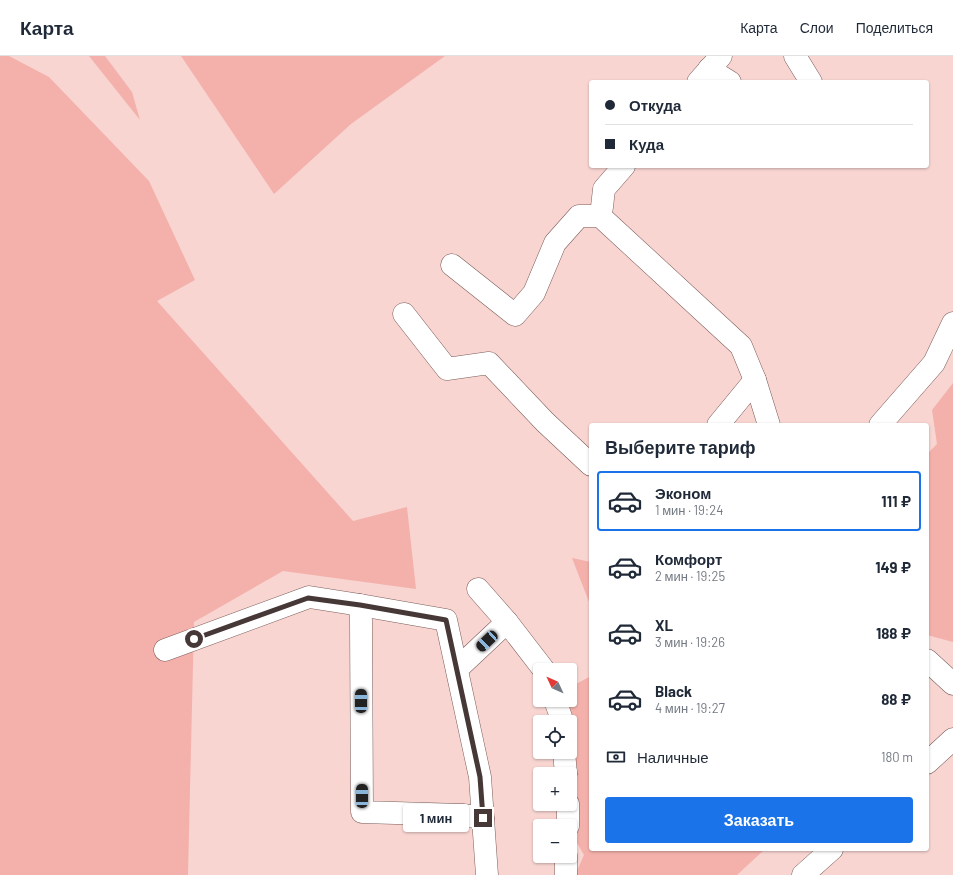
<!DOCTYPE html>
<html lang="ru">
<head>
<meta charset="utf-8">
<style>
  :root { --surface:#fff; --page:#f6f6f7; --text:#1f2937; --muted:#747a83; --line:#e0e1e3; --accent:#1a73e8 }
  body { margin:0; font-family:Barlow,sans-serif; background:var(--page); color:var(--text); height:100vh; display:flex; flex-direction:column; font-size:15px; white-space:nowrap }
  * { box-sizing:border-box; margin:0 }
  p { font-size:13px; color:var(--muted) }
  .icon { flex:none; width:22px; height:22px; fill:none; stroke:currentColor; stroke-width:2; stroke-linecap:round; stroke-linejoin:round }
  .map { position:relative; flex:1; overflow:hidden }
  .side { position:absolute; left:589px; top:367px; width:340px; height:428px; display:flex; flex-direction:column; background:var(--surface); border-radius:4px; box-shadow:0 1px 3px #0004 }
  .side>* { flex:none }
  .top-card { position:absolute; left:589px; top:24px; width:340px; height:88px; border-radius:4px; box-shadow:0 1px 3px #0004; display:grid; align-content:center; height:88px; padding:0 16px; background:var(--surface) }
  .needle { width:26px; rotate:314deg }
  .fabs { position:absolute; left:533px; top:607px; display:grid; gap:8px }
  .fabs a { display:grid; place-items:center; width:44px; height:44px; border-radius:4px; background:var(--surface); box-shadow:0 1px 3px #0004; font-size:20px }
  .end { position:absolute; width:18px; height:18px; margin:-9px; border:5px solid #463837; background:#fff; box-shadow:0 0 0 2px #fff }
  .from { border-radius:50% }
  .bubble { position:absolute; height:28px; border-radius:4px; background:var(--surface); box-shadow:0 1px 3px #0004; font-size:13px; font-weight:700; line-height:28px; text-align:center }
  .car { position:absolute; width:12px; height:24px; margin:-12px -6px; border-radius:5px; box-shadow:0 0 3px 1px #0007; background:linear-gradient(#222 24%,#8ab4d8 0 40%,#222 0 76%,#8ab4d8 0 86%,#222 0) }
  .top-card b { display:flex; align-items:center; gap:14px; height:38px; font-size:15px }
  .top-card b+b { border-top:1px solid var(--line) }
  .top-card i { width:10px; height:10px; background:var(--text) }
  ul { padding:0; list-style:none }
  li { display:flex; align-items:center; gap:12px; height:60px; margin:0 8px 6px; padding:0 8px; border:2px solid transparent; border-radius:4px }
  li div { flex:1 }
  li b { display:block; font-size:15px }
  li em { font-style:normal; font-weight:700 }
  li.selected { border-color:var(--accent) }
  li>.icon { width:36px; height:36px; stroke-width:1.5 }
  h2 { padding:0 16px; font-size:18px; line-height:48px }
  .pay { display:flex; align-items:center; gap:10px; height:44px; padding:0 16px; font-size:15px }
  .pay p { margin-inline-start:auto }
  .cta { display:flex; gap:8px; margin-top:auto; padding:8px 16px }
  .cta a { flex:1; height:46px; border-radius:4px; background:var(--accent); color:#fff; font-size:16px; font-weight:700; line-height:46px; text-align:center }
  header { display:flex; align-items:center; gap:24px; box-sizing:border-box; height:56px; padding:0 20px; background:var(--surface); border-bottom:1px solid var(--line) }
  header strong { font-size:19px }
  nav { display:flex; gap:22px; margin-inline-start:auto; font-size:14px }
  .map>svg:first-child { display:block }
  .green { fill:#f4b1ab }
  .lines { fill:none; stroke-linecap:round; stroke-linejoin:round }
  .minor-casing { stroke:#7b5d5a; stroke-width:23 }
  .minor { stroke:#fff; stroke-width:22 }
  .route { stroke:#463837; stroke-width:5 }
</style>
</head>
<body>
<header>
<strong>Карта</strong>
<nav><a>Карта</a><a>Слои</a><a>Поделиться</a></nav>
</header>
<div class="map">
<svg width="953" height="819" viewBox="0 0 953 819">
  <rect width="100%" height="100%" fill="#f8d5d1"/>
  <g class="green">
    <polygon points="0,0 9,0 49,21 149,125 195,224 157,245 353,465 407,451 416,533 283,515 194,566 188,819 0,819"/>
    <polygon points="89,0 105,0 132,36 140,64"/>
    <polygon points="181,0 445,0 351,68 274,138"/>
    <polygon points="953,327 953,586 927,579 927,398 937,388 932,354"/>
    <polygon points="572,502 591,506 591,549 589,546"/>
    <polygon points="591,620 591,793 765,793 737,819 575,819 584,799 570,775 570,666 565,655 568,644 570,644 570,639 572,630"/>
  </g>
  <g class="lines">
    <defs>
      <g id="minor">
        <polyline points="795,0 811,26"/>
        <polyline points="709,13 730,26"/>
        <polyline points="698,26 721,0"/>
        <polyline points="600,160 602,151 604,133 624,110"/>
        <polyline points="452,209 515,259 534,237 555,187 579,160 600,160 741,290 755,324 769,369"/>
        <polyline points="404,258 447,313 489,307 545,366 591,409"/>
        <polyline points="718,369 755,324"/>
        <polyline points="880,369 934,307 953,267"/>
        <polyline points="478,533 507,566 544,614"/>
        <polyline points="360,549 361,565 362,756 462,759 483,762"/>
        <polyline points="165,594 309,541 360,549 446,564 480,721 487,819"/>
        <polyline points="927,604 953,628"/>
        <polyline points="457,613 507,566"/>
        <polyline points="555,644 561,661 561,666"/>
        <polyline points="564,696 566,718"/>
        <polyline points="927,707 953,683"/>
        <polyline points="568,770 568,748"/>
        <polyline points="566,819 566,800"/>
        <polyline points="803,819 832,793"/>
      </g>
    </defs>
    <use href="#minor" class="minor-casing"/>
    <use href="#minor" class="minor"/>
  </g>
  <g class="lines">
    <polyline class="route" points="194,583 308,542 360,549 446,564 480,721 483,762"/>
  </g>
</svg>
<div class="fabs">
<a><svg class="needle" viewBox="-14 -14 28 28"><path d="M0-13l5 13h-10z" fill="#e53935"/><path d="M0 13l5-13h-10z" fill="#747a83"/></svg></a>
<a><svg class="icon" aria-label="locate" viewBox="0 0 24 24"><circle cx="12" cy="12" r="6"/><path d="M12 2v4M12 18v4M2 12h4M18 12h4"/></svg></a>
<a>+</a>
<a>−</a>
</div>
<i class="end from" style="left:194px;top:583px"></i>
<i class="end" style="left:483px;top:762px"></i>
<div class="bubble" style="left:403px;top:748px;width:66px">1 мин</div>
<i class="car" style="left:487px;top:585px;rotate:227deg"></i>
<i class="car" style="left:361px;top:645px;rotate:0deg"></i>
<i class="car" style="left:362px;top:740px;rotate:0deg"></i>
<div class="top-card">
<b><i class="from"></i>Откуда</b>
<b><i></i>Куда</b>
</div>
<section class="side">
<h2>Выберите тариф</h2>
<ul>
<li class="selected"><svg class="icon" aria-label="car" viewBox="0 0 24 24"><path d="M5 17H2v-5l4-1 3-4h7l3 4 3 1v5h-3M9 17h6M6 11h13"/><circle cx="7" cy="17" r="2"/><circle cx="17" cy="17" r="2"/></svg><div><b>Эконом</b><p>1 мин · 19:24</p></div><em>111 ₽</em></li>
<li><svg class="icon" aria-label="car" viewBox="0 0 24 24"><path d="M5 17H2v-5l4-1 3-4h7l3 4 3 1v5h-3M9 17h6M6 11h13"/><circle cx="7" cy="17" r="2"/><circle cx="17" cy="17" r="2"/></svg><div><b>Комфорт</b><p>2 мин · 19:25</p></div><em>149 ₽</em></li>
<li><svg class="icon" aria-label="car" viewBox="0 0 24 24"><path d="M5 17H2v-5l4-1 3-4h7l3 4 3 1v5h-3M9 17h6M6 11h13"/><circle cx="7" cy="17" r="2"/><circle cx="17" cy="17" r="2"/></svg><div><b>XL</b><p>3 мин · 19:26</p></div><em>188 ₽</em></li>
<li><svg class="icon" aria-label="car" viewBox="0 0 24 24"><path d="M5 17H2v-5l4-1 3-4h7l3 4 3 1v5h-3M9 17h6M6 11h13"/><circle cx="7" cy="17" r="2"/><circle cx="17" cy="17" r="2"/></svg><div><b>Black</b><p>4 мин · 19:27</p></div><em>88 ₽</em></li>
</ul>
<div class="pay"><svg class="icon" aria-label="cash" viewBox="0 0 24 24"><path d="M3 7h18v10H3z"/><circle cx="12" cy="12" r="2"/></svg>Наличные<p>180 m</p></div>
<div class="cta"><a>Заказать</a></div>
</section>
</div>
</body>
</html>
